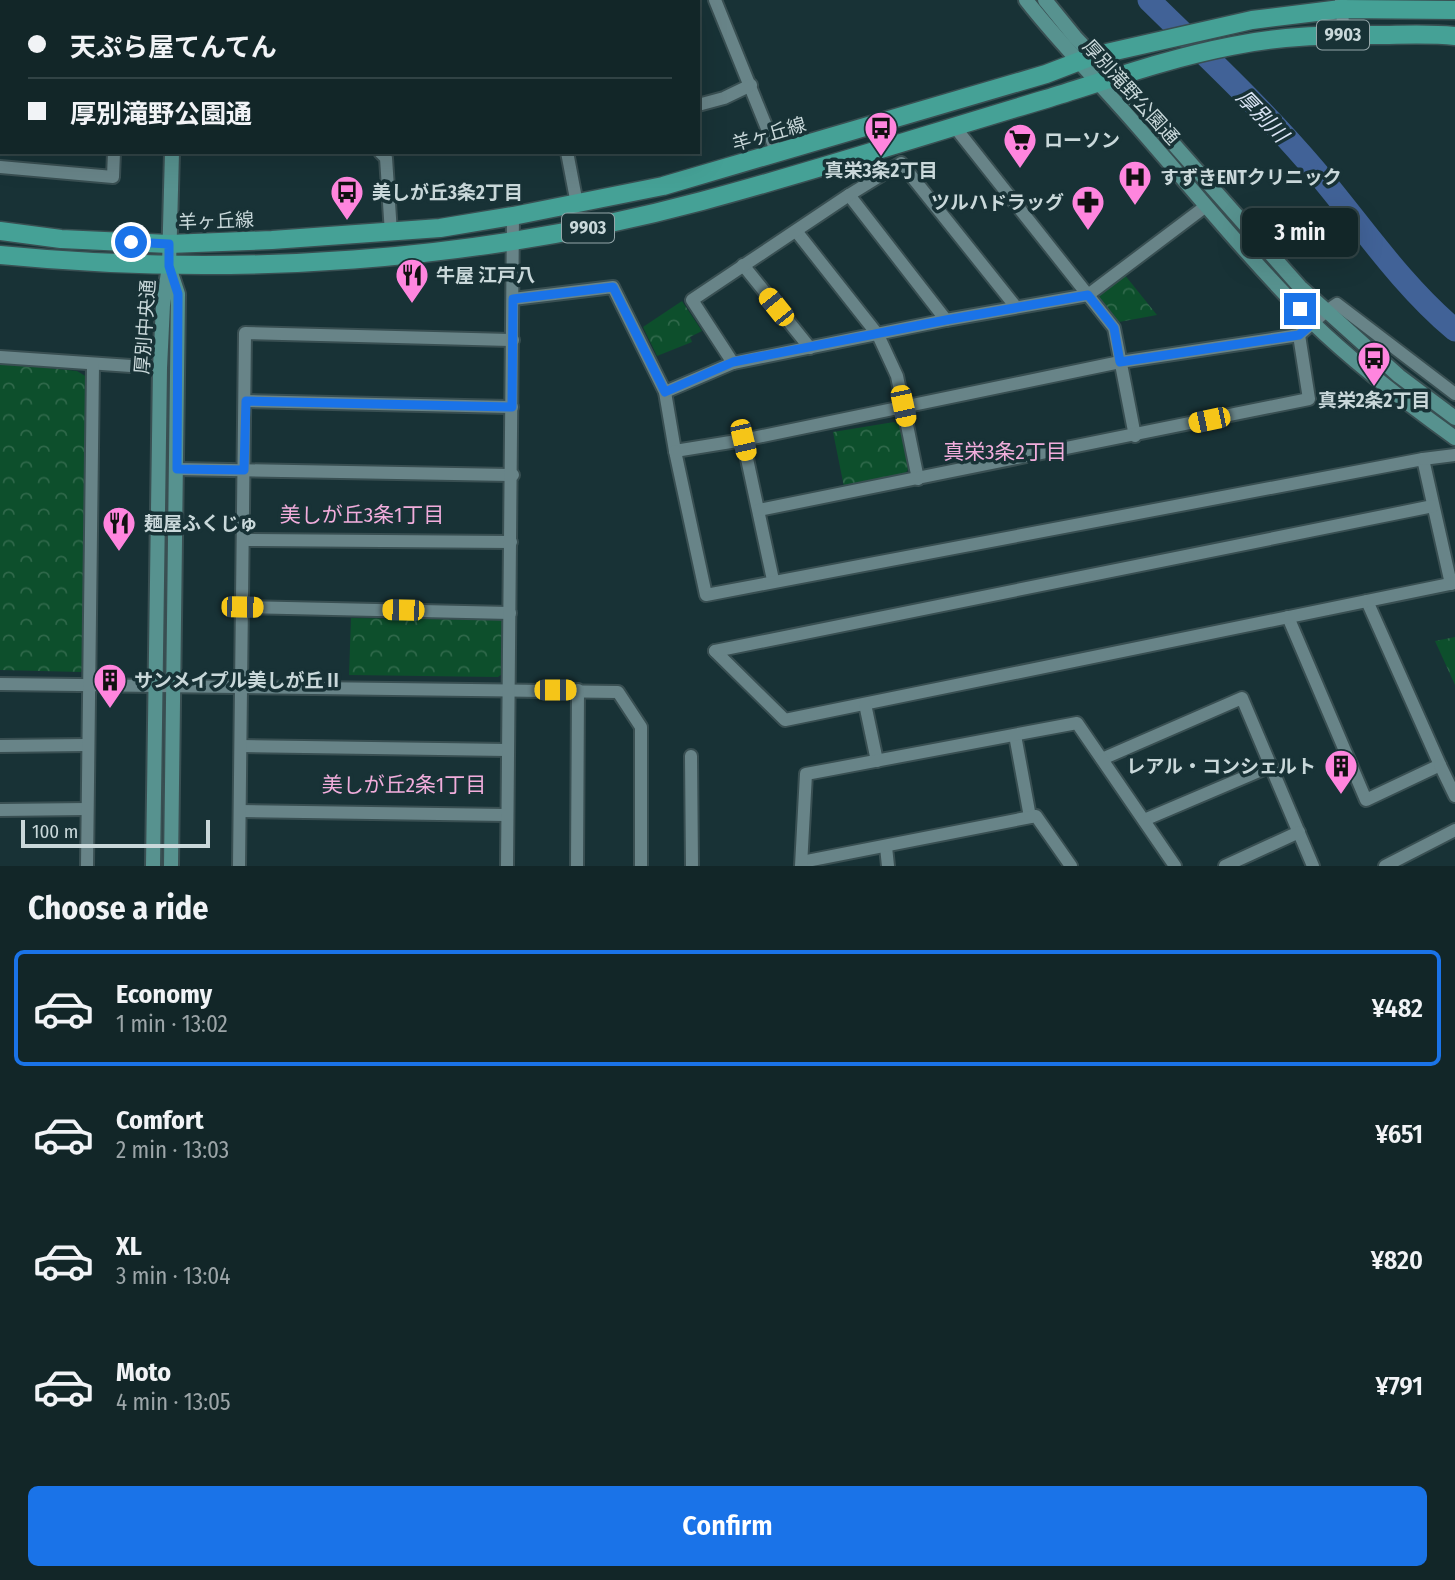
<!DOCTYPE html>
<html lang="en">
<head>
<meta charset="utf-8">
<style>
  :root { --surface:#122628; --page:#1b2e30; --text:#f1f3f6; --muted:#9ca5a8; --line:#314345; --accent:#1a73e8 }
  body { margin:0; font-family:"Fira Sans Condensed","Noto Sans JP",sans-serif; background:var(--page); color:var(--text); height:100vh; display:flex; flex-direction:column; font-size:26px; white-space:nowrap }
  * { box-sizing:border-box; margin:0 }
  p { font-size:23px; color:var(--muted) }
  .icon { flex:none; width:38px; height:38px; fill:none; stroke:currentColor; stroke-width:2; stroke-linecap:round; stroke-linejoin:round }
  .map { position:relative; height:866px; overflow:hidden }
  .sheet { display:flex; flex-direction:column; background:var(--surface); flex:1 }
  .sheet>* { flex:none }
  .top-card { position:absolute; left:0px; top:0px; width:700px; height:154px; box-shadow:0 7px 28px #0002,0 0 0 2px var(--line); display:grid; align-content:center; height:154px; padding:0 28px; background:var(--surface) }
  .scale { position:absolute; left:21px; bottom:18px; width:189px; box-sizing:border-box; padding-left:7px; border:4px solid #c9d8da; border-top:0; font-size:19px; line-height:24px; white-space:nowrap; color:#c9d8da; -webkit-text-stroke:5px #183236; paint-order:stroke }
  .end { position:absolute; width:32px; height:32px; margin:-16px; border:9px solid #1a73e8; background:#fff; box-shadow:0 0 0 4px #fff }
  .from { border-radius:50% }
  .bubble { position:absolute; height:49px; border-radius:10px; background:var(--surface); box-shadow:0 7px 28px #0002,0 0 0 2px var(--line); font-size:23px; font-weight:600; line-height:49px; text-align:center }
  .car { position:absolute; width:21px; height:42px; margin:-21px -10px; border-radius:9px; box-shadow:0 0 5px 2px #0007; background:linear-gradient(#f5c518 24%,#345 0 40%,#f5c518 0 76%,#345 0 86%,#f5c518 0) }
  .top-card b { display:flex; align-items:center; gap:24px; height:66px; font-size:26px }
  .top-card b+b { border-top:2px solid var(--line) }
  .top-card i { width:18px; height:18px; background:var(--text) }
  ul { padding:0; list-style:none }
  li { display:flex; align-items:center; gap:21px; height:116px; margin:0 14px 10px; padding:0 14px; border:4px solid transparent; border-radius:10px }
  li div { flex:1 }
  li b { display:block; font-size:26px }
  li em { font-style:normal; font-weight:600 }
  li.selected { border-color:var(--accent) }
  li>.icon { width:63px; height:63px; stroke-width:1.5 }
  h2 { padding:0 28px; font-size:32px; line-height:84px }
  .cta { display:flex; gap:14px; margin-top:auto; padding:14px 28px }
  .cta a { flex:1; height:80px; border-radius:10px; background:var(--accent); color:#fff; font-size:28px; font-weight:600; line-height:80px; text-align:center }
  .map>svg:first-child { display:block }
  .forest { fill:url(#forest-crowns) }
  .lines { fill:none; stroke-linecap:round; stroke-linejoin:round }
  .river { stroke:#416297; stroke-width:23 }
  .street-casing { stroke:#394f52; stroke-width:16 }
  .secondary-casing { stroke:#394f52; stroke-width:18 }
  .primary-casing { stroke:#394f52; stroke-width:21 }
  .street { stroke:#688488; stroke-width:12 }
  .secondary { stroke:#57928f; stroke-width:14 }
  .primary { stroke:#45a196; stroke-width:18 }
  .route { stroke:#1a73e8; stroke-width:9 }
  .labels { text-anchor:middle; dominant-baseline:central; stroke-width:7; stroke-linejoin:round; paint-order:stroke }
  .shield { fill:#183236; stroke:#94a6a9; stroke-width:2 }
  .shield-label { font-size:18px; font-weight:bold; fill:#c9d8da }
  .street-label { font-size:19px; fill:#c9d8da; stroke:#183236 }
  .poi-label { font-size:19px; font-weight:bold; fill:#c9d8da; stroke:#183236; text-anchor:start }
  .water-label { font-size:21px; font-style:italic; fill:#dbe5f5; stroke:#183236 }
  .neighbourhood-label { font-size:21px; fill:#f1addc; stroke:#183236 }
</style>
</head>
<body>
<div class="map">
<svg width="1455" height="866" viewBox="0 0 1455 866">
  <defs>
    <pattern id="forest-crowns" width="20" height="18" patternUnits="userSpaceOnUse" patternTransform="scale(1.75)"><rect width="20" height="18" fill="#0d4f2c"/><path d="M2 6a3 3 0 1 1 6 0M12 15a3 3 0 1 1 6 0" fill="none" stroke="#2f684a"/></pattern>
  </defs>
  <rect width="100%" height="100%" fill="#183236"/>
  <g class="forest">
    <polygon points="1124,274 1157,315 1119,322 1099,298 1100,293"/>
    <polygon points="682,301 702,331 690,337 692,342 657,356 643,327"/>
    <polygon points="0,363 77,371 87,377 84,665 81,672 0,670"/>
    <polygon points="894,422 899,425 909,468 903,477 844,487 833,432"/>
    <polygon points="351,618 500,620 506,624 502,674 498,677 349,675"/>
    <polygon points="1455,637 1455,685 1435,641"/>
  </g>
  <g class="lines">
    <path class="river" d="M 1149,0 C 1205,55 1263,109 1314,169 C 1360,223 1400,284 1455,330"/>
    <defs>
      <g id="street">
        <polyline points="49,0 52,2"/>
        <polyline points="328,0 331,2"/>
        <polyline points="512,0 513,2"/>
        <polyline points="642,0 643,2"/>
        <polyline points="715,0 777,153"/>
        <polyline points="1341,0 1344,35"/>
        <polyline points="125,2 126,0"/>
        <polyline points="221,2 222,0"/>
        <polyline points="368,2 369,0"/>
        <polyline points="627,2 630,0"/>
        <polyline points="698,105 724,98 751,85"/>
        <polyline points="954,126 1114,328 1135,436"/>
        <polyline points="380,152 386,158 391,233"/>
        <polyline points="567,152 577,204"/>
        <polyline points="0,167 113,177 114,152"/>
        <polyline points="849,195 946,320"/>
        <polyline points="796,231 878,335 897,376 918,479"/>
        <polyline points="743,265 810,348"/>
        <polyline points="513,299 613,287 665,392 675,451 743,440 1120,362 1299,335 1325,312 1337,304 1455,394"/>
        <polyline points="0,357 160,368"/>
        <polyline points="733,363 692,300 849,195 901,163 1016,307"/>
        <polyline points="665,392 733,363 946,320 1088,295 1206,206"/>
        <polyline points="246,401 512,407"/>
        <polyline points="743,440 773,580"/>
        <polyline points="675,451 706,595 1423,459 1451,584"/>
        <polyline points="1423,459 1455,455"/>
        <polyline points="177,469 513,475"/>
        <polyline points="759,510 1309,399 1299,335"/>
        <polyline points="243,540 511,542"/>
        <polyline points="242,607 510,613"/>
        <polyline points="1288,617 1366,800 1440,765 1367,601"/>
        <polyline points="715,651 785,720 1455,583"/>
        <polyline points="715,651 1433,506"/>
        <polyline points="0,684 618,692 641,727 641,866"/>
        <polyline points="865,704 877,761"/>
        <polyline points="1015,735 1030,817"/>
        <polyline points="0,746 87,745"/>
        <polyline points="241,746 507,750"/>
        <polyline points="691,756 692,866"/>
        <polyline points="1102,759 1242,698 1313,866"/>
        <polyline points="1440,765 1455,796"/>
        <polyline points="0,810 87,809"/>
        <polyline points="240,811 506,815"/>
        <polyline points="1144,820 1271,766"/>
        <polyline points="886,847 888,866"/>
        <polyline points="802,862 1036,816 1071,866"/>
        <polyline points="87,866 93,365"/>
        <polyline points="239,866 245,333 513,340"/>
        <polyline points="507,866 513,216"/>
        <polyline points="577,866 578,690"/>
        <polyline points="801,866 806,774 1077,723 1175,866"/>
        <polyline points="1225,866 1299,832"/>
        <polyline points="1385,866 1455,830"/>
      </g>
      <g id="secondary">
        <path d="M 1026,0 C 1061,45 1101,84 1138,127 C 1195,192 1250,260 1311,321 C 1355,364 1405,402 1455,438"/>
        <polyline points="1045,0 1075,37 1132,97 1300,287 1399,376 1455,418"/>
        <polyline points="488,2 491,0"/>
        <polyline points="0,78 2,79"/>
        <polyline points="169,267 178,294 171,866"/>
        <polyline points="153,866 160,368 163,305 169,266 172,152"/>
      </g>
      <g id="primary">
        <polyline points="0,231 61,239 169,244 272,240 440,228 513,216 663,186 1046,74 1093,56 1252,20 1341,9 1455,10"/>
        <path d="M 0,255 C 235,278 474,262 702,201 C 818,170 931,133 1046,99 C 1108,80 1169,58 1232,46 C 1279,36 1325,35 1373,35 C 1400,35 1428,33 1455,36"/>
      </g>
    </defs>
    <use href="#street" class="street-casing"/>
    <use href="#secondary" class="secondary-casing"/>
    <use href="#primary" class="primary-casing"/>
    <use href="#street" class="street"/>
    <use href="#secondary" class="secondary"/>
    <use href="#primary" class="primary"/>
  </g>
  <g class="lines">
    <polyline class="route" points="131,242 169,244 169,266 178,294 177,469 244,470 246,401 512,407 513,299 613,287 665,392 733,362 946,320 1088,295 1114,328 1120,362 1299,335 1313,323 1300,309"/>
  </g>
  <defs>
    <symbol id="bus-pin" viewBox="-11 -11 22 30"><path d="M0 17L-7.5 6A9.5 9.5 0 1 1 7.5 6Z" fill="#ff85de" stroke="#183236"/><path d="M-5-6H5V4H4V6H2V4H-2V6H-4V4H-5ZM-3.5-4V0h7V-4ZM-3.5 1.2v1.5H-2V1.2ZM2 1.2v1.5H3.5V1.2Z" fill="#111"/></symbol>
    <symbol id="supermarket-pin" viewBox="-11 -11 22 30"><path d="M0 17L-7.5 6A9.5 9.5 0 1 1 7.5 6Z" fill="#ff85de" stroke="#183236"/><path d="M-6-5.5h2.5l.6 2H6L4.5 2H-2.5L-4.4-4H-6ZM-1.5 3.2a1.3 1.3 0 1 0 .1 0ZM3 3.2a1.3 1.3 0 1 0 .1 0Z" fill="#111"/></symbol>
    <symbol id="hospital-pin" viewBox="-11 -11 22 30"><path d="M0 17L-7.5 6A9.5 9.5 0 1 1 7.5 6Z" fill="#ff85de" stroke="#183236"/><path d="M-5-5h3v3.5h4V-5h3V5h-3V1.5h-4V5h-3Z" fill="#111"/></symbol>
    <symbol id="pharmacy-pin" viewBox="-11 -11 22 30"><path d="M0 17L-7.5 6A9.5 9.5 0 1 1 7.5 6Z" fill="#ff85de" stroke="#183236"/><path d="M-2-6h4v4h4v4h-4v4h-4v-4h-4v-4h4Z" fill="#111"/></symbol>
    <symbol id="restaurant-pin" viewBox="-11 -11 22 30"><path d="M0 17L-7.5 6A9.5 9.5 0 1 1 7.5 6Z" fill="#ff85de" stroke="#183236"/><path d="M-5-6h1v4h1v-4h1v4h1v-4h1v5L-1.5 .5V6h-2V.5L-5-1ZM5-6V6H3V1.5H1.5Q1.5-4 5-6Z" fill="#111"/></symbol>
    <symbol id="building-pin" viewBox="-11 -11 22 30"><path d="M0 17L-7.5 6A9.5 9.5 0 1 1 7.5 6Z" fill="#ff85de" stroke="#183236"/><path d="M-4-6H4V6H1V3H-1V6H-4ZM-2.5-4.3h1.7v1.8h-1.7ZM.8-4.3h1.7v1.8H.8ZM-2.5-1h1.7V.8h-1.7ZM.8-1h1.7V.8H.8Z" fill="#111"/></symbol>
  </defs>
  <g fill-rule="evenodd">
    <use href="#bus-pin" x="862" y="109" width="38" height="52"/>
    <use href="#supermarket-pin" x="1001" y="121" width="38" height="52"/>
    <use href="#hospital-pin" x="1116" y="158" width="38" height="52"/>
    <use href="#bus-pin" x="328" y="173" width="38" height="52"/>
    <use href="#pharmacy-pin" x="1069" y="183" width="38" height="52"/>
    <use href="#restaurant-pin" x="393" y="256" width="38" height="52"/>
    <use href="#bus-pin" x="1355" y="339" width="38" height="52"/>
    <use href="#restaurant-pin" x="100" y="504" width="38" height="52"/>
    <use href="#building-pin" x="91" y="661" width="38" height="52"/>
    <use href="#building-pin" x="1322" y="747" width="38" height="52"/>
  </g>
  <g class="labels">
    <g class="shield">
      <rect x="1317" y="20.5" width="52" height="29" rx="5"/>
      <rect x="562" y="213.5" width="52" height="29" rx="5"/>
    </g>
    <g class="shield-label">
      <text x="1343" y="35">9903</text>
      <text x="588" y="228">9903</text>
    </g>
    <g class="street-label">
      <text transform="translate(1131 92) rotate(48)">厚別滝野公園通</text>
      <text transform="translate(769 134) rotate(-16)">羊ヶ丘線</text>
      <text transform="translate(216 221) rotate(-2)">羊ヶ丘線</text>
      <text transform="translate(145 327) rotate(-86)">厚別中央通</text>
    </g>
    <g class="poi-label">
      <text x="1044" y="140">ローソン</text>
      <text x="881" y="170" text-anchor="middle">真栄3条2丁目</text>
      <text x="1160" y="177">すずきENTクリニック</text>
      <text x="372" y="192">美しが丘3条2丁目</text>
      <text x="1064" y="202" text-anchor="end">ツルハドラッグ</text>
      <text x="436" y="275">牛屋 江戸八</text>
      <text x="1374" y="400" text-anchor="middle">真栄2条2丁目</text>
      <text x="144" y="523">麺屋ふくじゅ</text>
      <text x="134" y="680">サンメイプル美しが丘Ⅱ</text>
      <text x="1316" y="766" text-anchor="end">レアル・コンシェルト</text>
    </g>
    <g class="water-label">
      <text transform="translate(1262 116) rotate(46)">厚別川</text>
    </g>
    <g class="neighbourhood-label">
      <text x="1005" y="452">真栄3条2丁目</text>
      <text x="362" y="515">美しが丘3条1丁目</text>
      <text x="404" y="785">美しが丘2条1丁目</text>
    </g>
  </g>
</svg>
<div class="scale">100 m</div>
<i class="end from" style="left:131px;top:242px"></i>
<i class="end" style="left:1300px;top:309px"></i>
<div class="bubble" style="left:1242px;top:208px;width:116px">3 min</div>
<i class="car" style="left:776px;top:307px;rotate:321deg"></i>
<i class="car" style="left:903px;top:406px;rotate:168deg"></i>
<i class="car" style="left:1209px;top:420px;rotate:258deg"></i>
<i class="car" style="left:743px;top:440px;rotate:167deg"></i>
<i class="car" style="left:242px;top:607px;rotate:91deg"></i>
<i class="car" style="left:403px;top:610px;rotate:271deg"></i>
<i class="car" style="left:555px;top:690px;rotate:90deg"></i>
<div class="top-card">
<b><i class="from"></i>天ぷら屋てんてん</b>
<b><i></i>厚別滝野公園通</b>
</div>
</div>
<section class="sheet">
<h2>Choose a ride</h2>
<ul>
<li class="selected"><svg class="icon" aria-label="car" viewBox="0 0 24 24"><path d="M5 17H2v-5l4-1 3-4h7l3 4 3 1v5h-3M9 17h6M6 11h13"/><circle cx="7" cy="17" r="2"/><circle cx="17" cy="17" r="2"/></svg><div><b>Economy</b><p>1 min · 13:02</p></div><em>¥482</em></li>
<li><svg class="icon" aria-label="car" viewBox="0 0 24 24"><path d="M5 17H2v-5l4-1 3-4h7l3 4 3 1v5h-3M9 17h6M6 11h13"/><circle cx="7" cy="17" r="2"/><circle cx="17" cy="17" r="2"/></svg><div><b>Comfort</b><p>2 min · 13:03</p></div><em>¥651</em></li>
<li><svg class="icon" aria-label="car" viewBox="0 0 24 24"><path d="M5 17H2v-5l4-1 3-4h7l3 4 3 1v5h-3M9 17h6M6 11h13"/><circle cx="7" cy="17" r="2"/><circle cx="17" cy="17" r="2"/></svg><div><b>XL</b><p>3 min · 13:04</p></div><em>¥820</em></li>
<li><svg class="icon" aria-label="car" viewBox="0 0 24 24"><path d="M5 17H2v-5l4-1 3-4h7l3 4 3 1v5h-3M9 17h6M6 11h13"/><circle cx="7" cy="17" r="2"/><circle cx="17" cy="17" r="2"/></svg><div><b>Moto</b><p>4 min · 13:05</p></div><em>¥791</em></li>
</ul>
<div class="cta"><a>Confirm</a></div>
</section>
</body>
</html>
